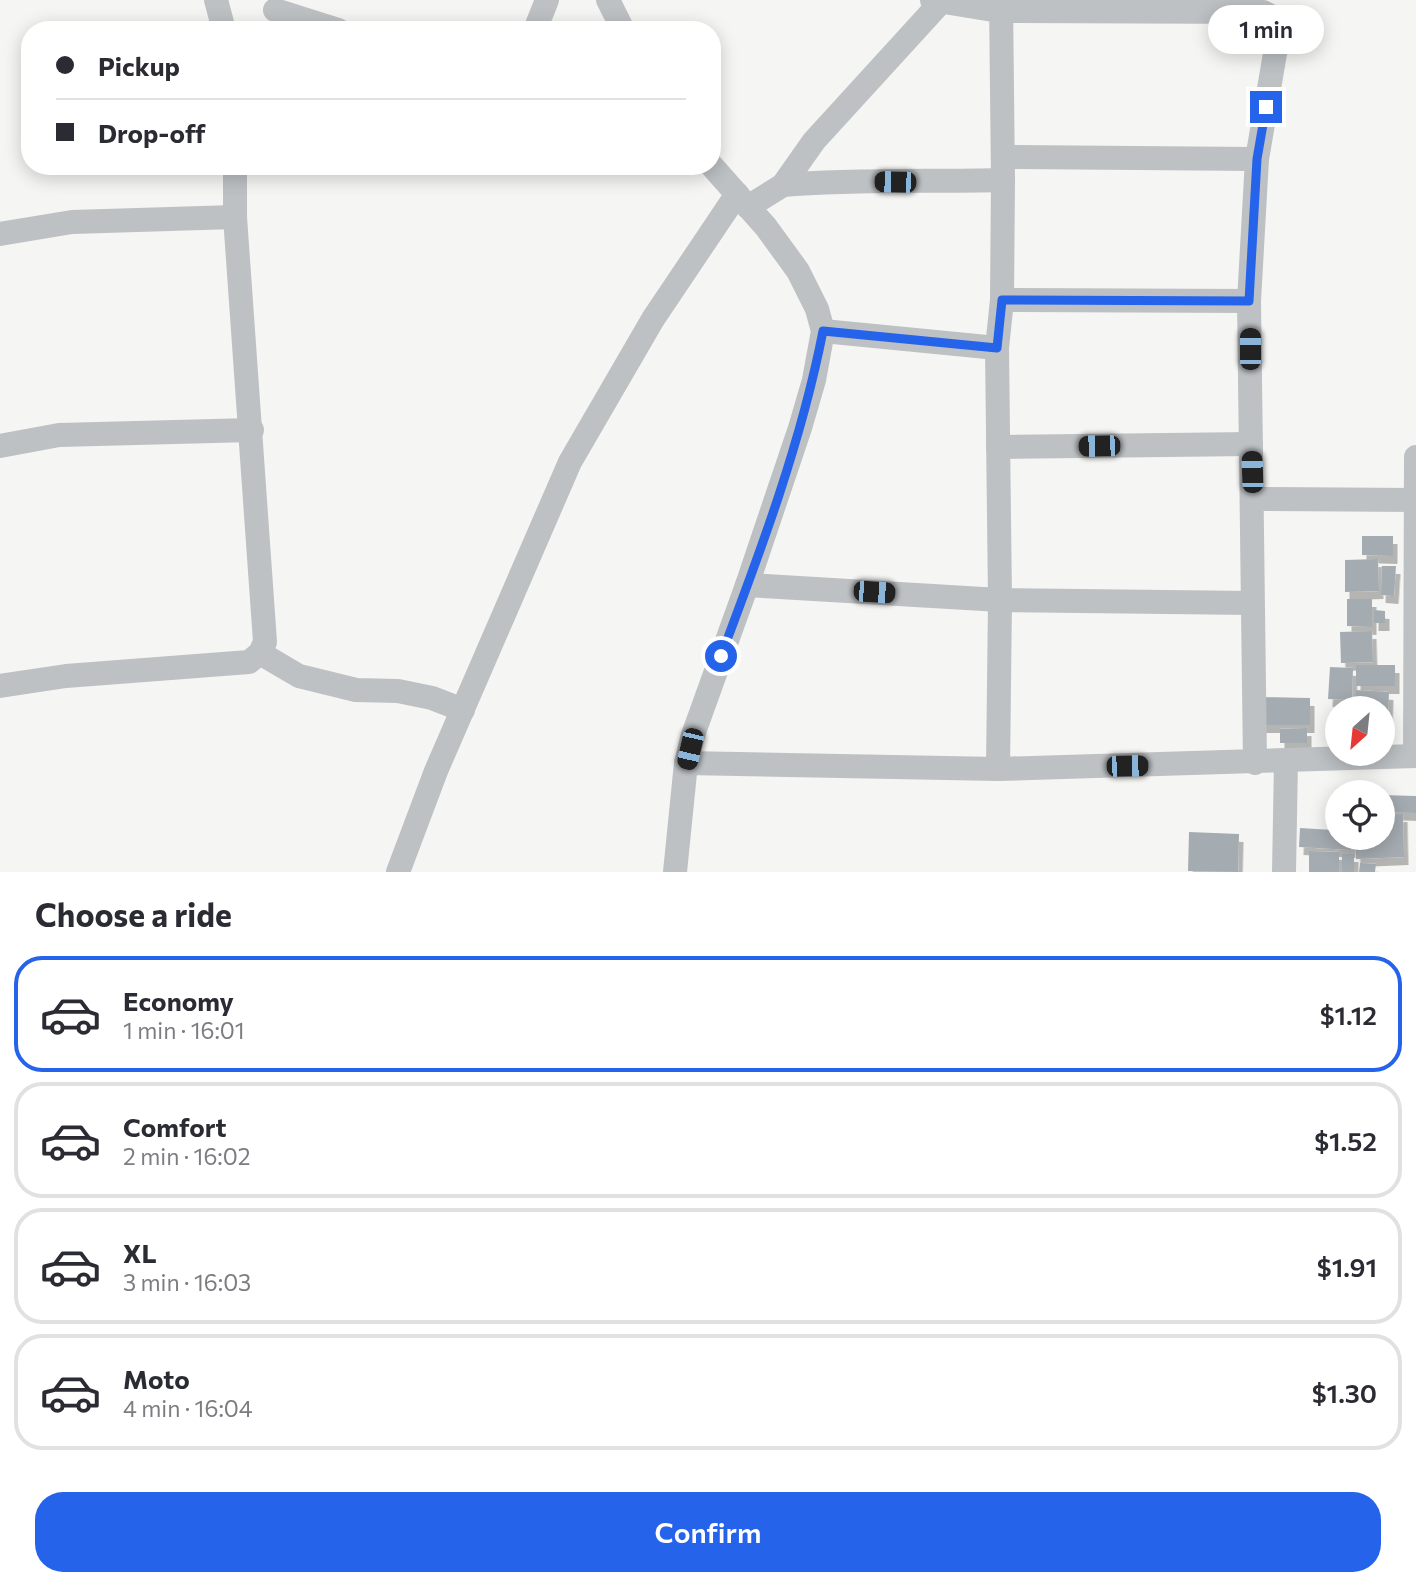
<!DOCTYPE html>
<html lang="en">
<head>
<meta charset="utf-8">
<style>
  :root { --surface:#fff; --page:#f7f7f7; --text:#2b2b33; --muted:#7c7c81; --line:#e1e1e2; --accent:#2563eb }
  body { margin:0; font-family:Commissioner,sans-serif; background:var(--page); color:var(--text); height:100vh; display:flex; flex-direction:column; font-size:26px; white-space:nowrap }
  * { box-sizing:border-box; margin:0 }
  p { font-size:23px; color:var(--muted) }
  .icon { flex:none; width:38px; height:38px; fill:none; stroke:currentColor; stroke-width:2; stroke-linecap:round; stroke-linejoin:round }
  .map { position:relative; height:872px; overflow:hidden }
  .details { display:flex; flex-direction:column; background:var(--surface); flex:1 }
  .details>* { flex:none }
  .top-card { position:absolute; left:21px; top:21px; width:700px; height:154px; border-radius:28px; box-shadow:0 4px 18px #0003; display:grid; align-content:center; height:154px; padding:0 35px; background:var(--surface) }
  .needle { width:46px; rotate:207deg }
  .fabs { position:absolute; left:1325px; top:696px; display:grid; gap:14px }
  .fabs a { display:grid; place-items:center; width:70px; height:70px; border-radius:50%; background:var(--surface); box-shadow:0 4px 18px #0003; font-size:35px }
  .end { position:absolute; width:32px; height:32px; margin:-16px; border:9px solid #2563eb; background:#fff; box-shadow:0 0 0 4px #fff }
  .from { border-radius:50% }
  .bubble { position:absolute; height:49px; border-radius:24px; background:var(--surface); box-shadow:0 4px 18px #0003; font-size:23px; font-weight:600; line-height:49px; text-align:center }
  .car { position:absolute; width:21px; height:42px; margin:-21px -10px; border-radius:9px; box-shadow:0 0 5px 2px #0007; background:linear-gradient(#222 24%,#8ab4d8 0 40%,#222 0 76%,#8ab4d8 0 86%,#222 0) }
  .top-card b { display:flex; align-items:center; gap:24px; height:66px; font-size:26px }
  .top-card b+b { border-top:2px solid var(--line) }
  .top-card i { width:18px; height:18px; background:var(--text) }
  ul { padding:0; list-style:none }
  li { display:flex; align-items:center; gap:21px; height:116px; margin:0 14px 10px; padding:0 21px; border:4px solid var(--line); border-radius:28px }
  li div { flex:1 }
  li b { display:block; font-size:26px }
  li em { font-style:normal; font-weight:600 }
  li.selected { border-color:var(--accent) }
  li>.icon { width:63px; height:63px; stroke-width:1.5 }
  h2 { padding:0 35px; font-size:32px; line-height:84px }
  .button { display:flex; gap:14px; margin-top:auto; padding:14px 35px }
  .button a { flex:1; height:80px; border-radius:28px; background:var(--accent); color:#fff; font-size:28px; font-weight:600; line-height:80px; text-align:center }
  .map>svg:first-child { display:block }
  .building { fill:#a5acb1; filter:url(#shadow) }
  .lines { fill:none; stroke-linecap:round; stroke-linejoin:round }
  .street { stroke:#bdc1c4; stroke-width:24 }
  .route { stroke:#2563eb; stroke-width:9 }
</style>
</head>
<body>
<div class="map">
<svg width="1416" height="872" viewBox="0 0 1416 872">
  <defs>
    <filter id="shadow"><feDropShadow dx="4.5" dy="8" stdDeviation="0" flood-color="#0004"/></filter>
  </defs>
  <rect width="100%" height="100%" fill="#f5f5f3"/>
  <g class="building">
    <polygon points="1362,536 1393,536 1393,556 1362,555"/>
    <polygon points="1378,559 1379,591 1345,592 1345,560"/>
    <polygon points="1382,566 1396,566 1394,596 1381,595"/>
    <polygon points="1347,599 1372,599 1372,627 1347,626"/>
    <polygon points="1374,610 1385,611 1385,623 1374,623"/>
    <polygon points="1372,631 1373,662 1341,663 1340,632"/>
    <rect x="1356" y="665" width="39" height="21"/>
    <polygon points="1330,667 1353,668 1352,700 1328,699"/>
    <polygon points="1356,690 1389,692 1388,722 1382,722 1382,709 1347,709 1348,701 1356,702"/>
    <polygon points="1260,697 1310,698 1310,725 1259,725"/>
    <polygon points="1307,728 1307,743 1280,743 1280,729"/>
    <polygon points="1382,795 1416,796 1416,813 1382,812"/>
    <polygon points="1334,812 1337,812 1337,838 1352,838 1351,850 1299,847 1300,828 1333,830"/>
    <polygon points="1403,814 1404,857 1356,859 1355,838 1382,838 1382,815"/>
    <polygon points="1189,832 1239,834 1238,872 1188,871"/>
    <polygon points="1309,851 1339,852 1339,872 1309,872"/>
    <rect x="1342" y="854" width="12" height="18"/>
    <polygon points="1360,863 1376,864 1375,872 1359,872"/>
  </g>
  <g class="lines">
    <g class="street">
      <polyline points="216,0 224,30"/>
      <polyline points="608,0 623,30"/>
      <polyline points="932,0 999,11 1263,12 1277,19 1279,30 1257,159 1249,301 1255,763"/>
      <polyline points="275,10 338,30"/>
      <polyline points="535,30 547,0"/>
      <polyline points="1003,157 1257,159"/>
      <path d="M 783,185 C 856,179 929,182 1003,180"/>
      <polyline points="748,207 783,185 814,141 941,2"/>
      <polyline points="0,234 72,222 235,217"/>
      <polyline points="1002,300 1249,301"/>
      <polyline points="823,331 997,348"/>
      <polyline points="0,446 59,435 252,430"/>
      <polyline points="998,447 1251,444"/>
      <polyline points="1253,499 1415,500"/>
      <polyline points="747,585 1000,600 1252,603"/>
      <polyline points="260,653 299,676 356,690 398,691 432,698 463,710"/>
      <polyline points="0,686 66,676 249,662 260,653 265,642 235,217 235,166"/>
      <polyline points="1415,756 1416,457"/>
      <polyline points="686,763 998,769 1416,756"/>
      <polyline points="998,769 1000,600 997,348 1002,300 1003,180 1001,0"/>
      <polyline points="398,872 436,771 570,462 653,319 737,194"/>
      <polyline points="675,872 686,763 693,735 747,585 800,428 814,380 823,331 817,309 798,271 766,227 712,166"/>
      <polyline points="1284,872 1286,761"/>
    </g>
  </g>
  <g class="lines">
    <path class="route" d="M 721,656 C 761,550 801,443 823,331 L 997,348 L 1002,300 L 1249,301 L 1257,159 L 1266,107"/>
  </g>
</svg>
<div class="fabs">
<a><svg class="needle" viewBox="-14 -14 28 28"><path d="M0-13l5 13h-10z" fill="#e53935"/><path d="M0 13l5-13h-10z" fill="#7c7c81"/></svg></a>
<a><svg class="icon" aria-label="locate" viewBox="0 0 24 24"><circle cx="12" cy="12" r="6"/><path d="M12 2v4M12 18v4M2 12h4M18 12h4"/></svg></a>
</div>
<i class="end from" style="left:721px;top:656px"></i>
<i class="end" style="left:1266px;top:107px"></i>
<div class="bubble" style="left:1208px;top:5px;width:116px">1 min</div>
<i class="car" style="left:895px;top:182px;rotate:271deg"></i>
<i class="car" style="left:1250px;top:349px;rotate:0deg"></i>
<i class="car" style="left:1099px;top:446px;rotate:269deg"></i>
<i class="car" style="left:1252px;top:472px;rotate:358deg"></i>
<i class="car" style="left:874px;top:592px;rotate:94deg"></i>
<i class="car" style="left:690px;top:749px;rotate:193deg"></i>
<i class="car" style="left:1127px;top:766px;rotate:89deg"></i>
<div class="top-card">
<b><i class="from"></i>Pickup</b>
<b><i></i>Drop-off</b>
</div>
</div>
<section class="details">
<h2>Choose a ride</h2>
<ul>
<li class="selected"><svg class="icon" aria-label="car" viewBox="0 0 24 24"><path d="M5 17H2v-5l4-1 3-4h7l3 4 3 1v5h-3M9 17h6M6 11h13"/><circle cx="7" cy="17" r="2"/><circle cx="17" cy="17" r="2"/></svg><div><b>Economy</b><p>1 min · 16:01</p></div><em>$1.12</em></li>
<li><svg class="icon" aria-label="car" viewBox="0 0 24 24"><path d="M5 17H2v-5l4-1 3-4h7l3 4 3 1v5h-3M9 17h6M6 11h13"/><circle cx="7" cy="17" r="2"/><circle cx="17" cy="17" r="2"/></svg><div><b>Comfort</b><p>2 min · 16:02</p></div><em>$1.52</em></li>
<li><svg class="icon" aria-label="car" viewBox="0 0 24 24"><path d="M5 17H2v-5l4-1 3-4h7l3 4 3 1v5h-3M9 17h6M6 11h13"/><circle cx="7" cy="17" r="2"/><circle cx="17" cy="17" r="2"/></svg><div><b>XL</b><p>3 min · 16:03</p></div><em>$1.91</em></li>
<li><svg class="icon" aria-label="car" viewBox="0 0 24 24"><path d="M5 17H2v-5l4-1 3-4h7l3 4 3 1v5h-3M9 17h6M6 11h13"/><circle cx="7" cy="17" r="2"/><circle cx="17" cy="17" r="2"/></svg><div><b>Moto</b><p>4 min · 16:04</p></div><em>$1.30</em></li>
</ul>
<div class="button"><a>Confirm</a></div>
</section>
</body>
</html>
